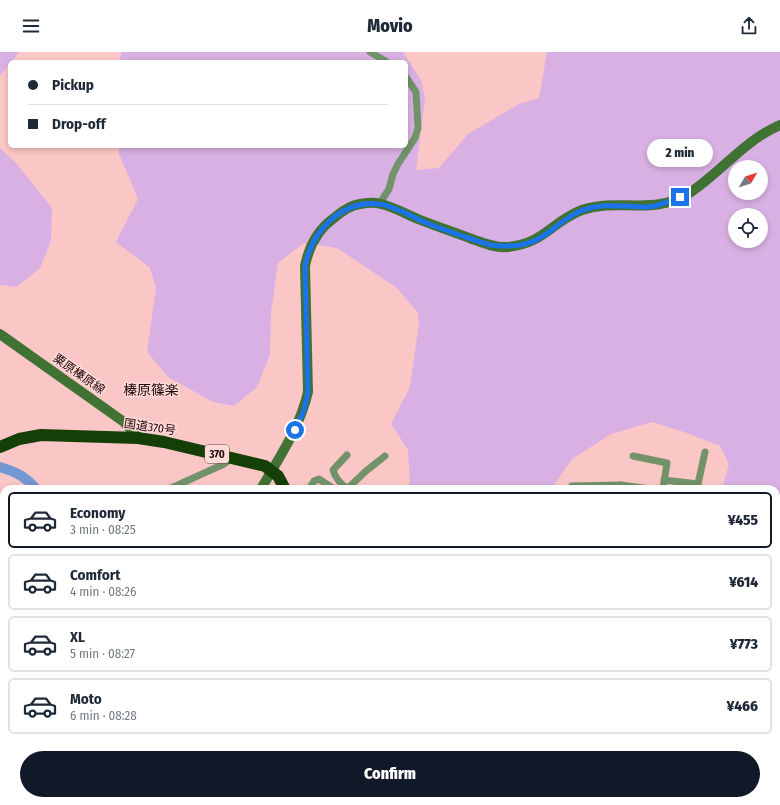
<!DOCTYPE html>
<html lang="en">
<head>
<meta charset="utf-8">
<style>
  :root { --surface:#fff; --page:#f2f2f3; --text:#1f2937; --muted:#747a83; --line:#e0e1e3; --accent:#111827 }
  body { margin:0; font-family:"Fira Sans Condensed","Noto Sans JP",sans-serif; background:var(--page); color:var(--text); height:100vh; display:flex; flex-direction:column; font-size:15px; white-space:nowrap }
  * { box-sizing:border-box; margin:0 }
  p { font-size:13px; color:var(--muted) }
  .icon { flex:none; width:22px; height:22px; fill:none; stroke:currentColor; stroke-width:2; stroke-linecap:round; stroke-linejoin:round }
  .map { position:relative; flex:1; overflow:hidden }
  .sheet { position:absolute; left:0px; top:433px; width:780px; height:320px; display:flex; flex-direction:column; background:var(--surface); border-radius:12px 12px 0 0; box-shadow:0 2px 6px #0003 }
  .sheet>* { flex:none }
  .hud { position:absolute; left:8px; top:8px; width:400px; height:88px; border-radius:6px; box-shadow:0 2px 6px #0003; display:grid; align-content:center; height:88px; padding:0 20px; background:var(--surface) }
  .needle { width:26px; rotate:51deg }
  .fabs { position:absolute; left:728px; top:108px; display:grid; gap:8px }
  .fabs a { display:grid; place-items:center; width:40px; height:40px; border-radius:50%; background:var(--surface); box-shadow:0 2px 6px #0003; font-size:20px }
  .end { position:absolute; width:18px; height:18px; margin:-9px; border:5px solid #1a73e8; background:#fff; box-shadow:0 0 0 2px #fff }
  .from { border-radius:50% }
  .bubble { position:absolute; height:28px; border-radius:14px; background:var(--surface); box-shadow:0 2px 6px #0003; font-size:13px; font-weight:800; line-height:28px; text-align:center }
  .hud b { display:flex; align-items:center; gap:14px; height:38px; font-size:15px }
  .hud b+b { border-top:1px solid var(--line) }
  .hud i { width:10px; height:10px; background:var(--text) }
  ul { padding:7px 0 0; list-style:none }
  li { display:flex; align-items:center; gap:12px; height:56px; margin:0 8px 6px; padding:0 12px; border:2px solid var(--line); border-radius:6px }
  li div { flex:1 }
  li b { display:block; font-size:15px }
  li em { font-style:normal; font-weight:800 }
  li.current { border-color:var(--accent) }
  li>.icon { width:36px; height:36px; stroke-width:1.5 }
  .action { display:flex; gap:8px; margin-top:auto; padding:8px 20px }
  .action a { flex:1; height:46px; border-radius:24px; background:var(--accent); color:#fff; font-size:16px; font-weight:800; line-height:46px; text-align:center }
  header { display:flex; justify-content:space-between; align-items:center; height:52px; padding:0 20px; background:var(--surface); font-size:18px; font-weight:800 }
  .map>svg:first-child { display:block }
  .green { fill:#d9b0e3; fill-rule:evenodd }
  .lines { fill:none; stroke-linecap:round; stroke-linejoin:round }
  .river { stroke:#7297d3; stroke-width:10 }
  .street { stroke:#729369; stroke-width:7 }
  .secondary { stroke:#407233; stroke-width:10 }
  .highway { stroke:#143f06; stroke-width:12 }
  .route { stroke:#1a73e8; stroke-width:5 }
  .labels { text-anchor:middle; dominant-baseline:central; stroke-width:3; stroke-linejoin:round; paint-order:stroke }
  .shield { fill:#fdd9d8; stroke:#634545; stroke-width:1 }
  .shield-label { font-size:11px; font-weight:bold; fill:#210506 }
  .street-label { font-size:12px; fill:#210506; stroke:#fdd9d8 }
  .quarter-label { font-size:14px; fill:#210506; stroke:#fdd9d8 }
</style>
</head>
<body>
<header><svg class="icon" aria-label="menu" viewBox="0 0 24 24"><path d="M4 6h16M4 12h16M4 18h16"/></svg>Movio<svg class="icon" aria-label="share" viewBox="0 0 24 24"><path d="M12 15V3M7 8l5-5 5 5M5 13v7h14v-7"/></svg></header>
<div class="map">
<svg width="780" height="753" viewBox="0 0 780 753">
  <rect width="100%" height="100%" fill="#fbc7c6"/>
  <g class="green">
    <polygon points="0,0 19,0 0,24"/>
    <path d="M 121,0 L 403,0 L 421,28 L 425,46 L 416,118 L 439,116 L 468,82 L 519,52 L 539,46 L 547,0 L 780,0 L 780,508 L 776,513 L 776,437 L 722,437 L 729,412 L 720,394 L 684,380 L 652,370 L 611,382 L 572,407 L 551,437 L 407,437 L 410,431 L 408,398 L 391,372 L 410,335 L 419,271 L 418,261 L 397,236 L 337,196 L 304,191 L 278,211 L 271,260 L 270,303 L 257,335 L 234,354 L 213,350 L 168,325 L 147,300 L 156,236 L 150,216 L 116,190 L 138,147 L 119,102 L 119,94 L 406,94 L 406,10 L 120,10 ZM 735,115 L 761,115 L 761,141 L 735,141 ZM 735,163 L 761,163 L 761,189 L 735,189 Z"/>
    <polygon points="0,96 16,111 52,156 51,189 40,216 17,235 0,233"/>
    <polygon points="84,749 131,749 127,753 83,753"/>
    <polygon points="176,749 199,749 201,753 174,753"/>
  </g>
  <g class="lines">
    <g class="river">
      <path d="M 0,415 C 15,419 27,425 36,437"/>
      <polyline points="0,637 4,624"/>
      <polyline points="776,700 780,704"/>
    </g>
    <g class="street">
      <polyline points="370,0 387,10"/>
      <polyline points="380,151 389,137 393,122 398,112 415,86 418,76 416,40 406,25"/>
      <path d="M 347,403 L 333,418 C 335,426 342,434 348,436"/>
      <polyline points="633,404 667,411 663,437"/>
      <polyline points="664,428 698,432 705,400"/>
      <polyline points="621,433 650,437"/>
      <polyline points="169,437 224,412 232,406"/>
      <polyline points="309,437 314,429 319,427 334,437"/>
      <polyline points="347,437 366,419 385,404"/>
      <polyline points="572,437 572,434 621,433 621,437"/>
      <polyline points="0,664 4,659"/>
      <polyline points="776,719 780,724"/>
      <polyline points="32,753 34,749"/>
      <polyline points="308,753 310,749"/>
    </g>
    <g class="secondary">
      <polyline points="0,282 124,370 138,386"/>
      <path d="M 261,437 C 279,406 300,375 308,340 L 305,214 C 309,194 317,178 334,166 C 341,160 350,153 360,152 C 366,151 376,150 381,152 C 394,155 406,162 418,167 C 435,174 454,180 472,187 C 483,191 495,196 507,195 C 544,192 552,169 582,158 C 620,145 653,165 691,140 C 722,119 745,88 780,73"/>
      <polyline points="0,729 4,727"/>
      <polyline points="221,749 223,753"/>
    </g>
    <g class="highway">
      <polyline points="0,395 19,387 41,383 138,386 164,390 265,414 278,424 285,437"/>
      <polyline points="776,664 780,661"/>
    </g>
  </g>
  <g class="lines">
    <path class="route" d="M 295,378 L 304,358 L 308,340 L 305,214 C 312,179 341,148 379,152 C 392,153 412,165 424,170 C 446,179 468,186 490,193 C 506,195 523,195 538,187 C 553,179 565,165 581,159 C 603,150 625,155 648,155 C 659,154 670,149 680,145"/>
  </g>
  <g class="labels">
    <rect class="shield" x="205" y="393" width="24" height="18" rx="3"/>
    <g class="shield-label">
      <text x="217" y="402">370</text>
    </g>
    <g class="street-label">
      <text transform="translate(79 322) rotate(35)">粟原榛原線</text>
      <text transform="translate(150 375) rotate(8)">国道370号</text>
    </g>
    <g class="quarter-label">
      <text x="151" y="338">榛原篠楽</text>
    </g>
  </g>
</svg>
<div class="fabs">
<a><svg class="needle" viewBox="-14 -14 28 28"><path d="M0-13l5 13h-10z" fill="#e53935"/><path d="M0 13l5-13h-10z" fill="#747a83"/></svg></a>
<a><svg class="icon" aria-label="locate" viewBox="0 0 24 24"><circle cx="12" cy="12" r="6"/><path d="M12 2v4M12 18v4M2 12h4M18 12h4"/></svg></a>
</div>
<i class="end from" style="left:295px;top:378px"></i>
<i class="end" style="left:680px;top:145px"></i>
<div class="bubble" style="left:647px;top:87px;width:66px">2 min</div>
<div class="hud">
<b><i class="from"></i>Pickup</b>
<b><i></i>Drop-off</b>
</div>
<section class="sheet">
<ul>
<li class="current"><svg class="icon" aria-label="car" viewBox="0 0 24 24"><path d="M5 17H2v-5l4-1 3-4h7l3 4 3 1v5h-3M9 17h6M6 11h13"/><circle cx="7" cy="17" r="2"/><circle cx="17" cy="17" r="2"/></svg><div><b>Economy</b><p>3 min · 08:25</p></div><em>¥455</em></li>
<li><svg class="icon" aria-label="car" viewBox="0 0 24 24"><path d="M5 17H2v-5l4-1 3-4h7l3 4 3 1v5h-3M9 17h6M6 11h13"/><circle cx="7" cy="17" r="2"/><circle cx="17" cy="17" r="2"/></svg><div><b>Comfort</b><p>4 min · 08:26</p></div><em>¥614</em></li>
<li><svg class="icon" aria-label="car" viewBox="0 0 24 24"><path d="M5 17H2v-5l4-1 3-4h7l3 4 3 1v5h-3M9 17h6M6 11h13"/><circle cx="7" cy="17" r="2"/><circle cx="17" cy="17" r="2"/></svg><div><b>XL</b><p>5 min · 08:27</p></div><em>¥773</em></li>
<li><svg class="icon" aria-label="car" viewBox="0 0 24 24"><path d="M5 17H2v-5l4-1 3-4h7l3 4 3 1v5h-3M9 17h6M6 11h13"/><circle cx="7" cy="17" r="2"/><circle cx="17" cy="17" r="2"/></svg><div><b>Moto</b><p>6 min · 08:28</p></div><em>¥466</em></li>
</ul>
<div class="action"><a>Confirm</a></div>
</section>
</div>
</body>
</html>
